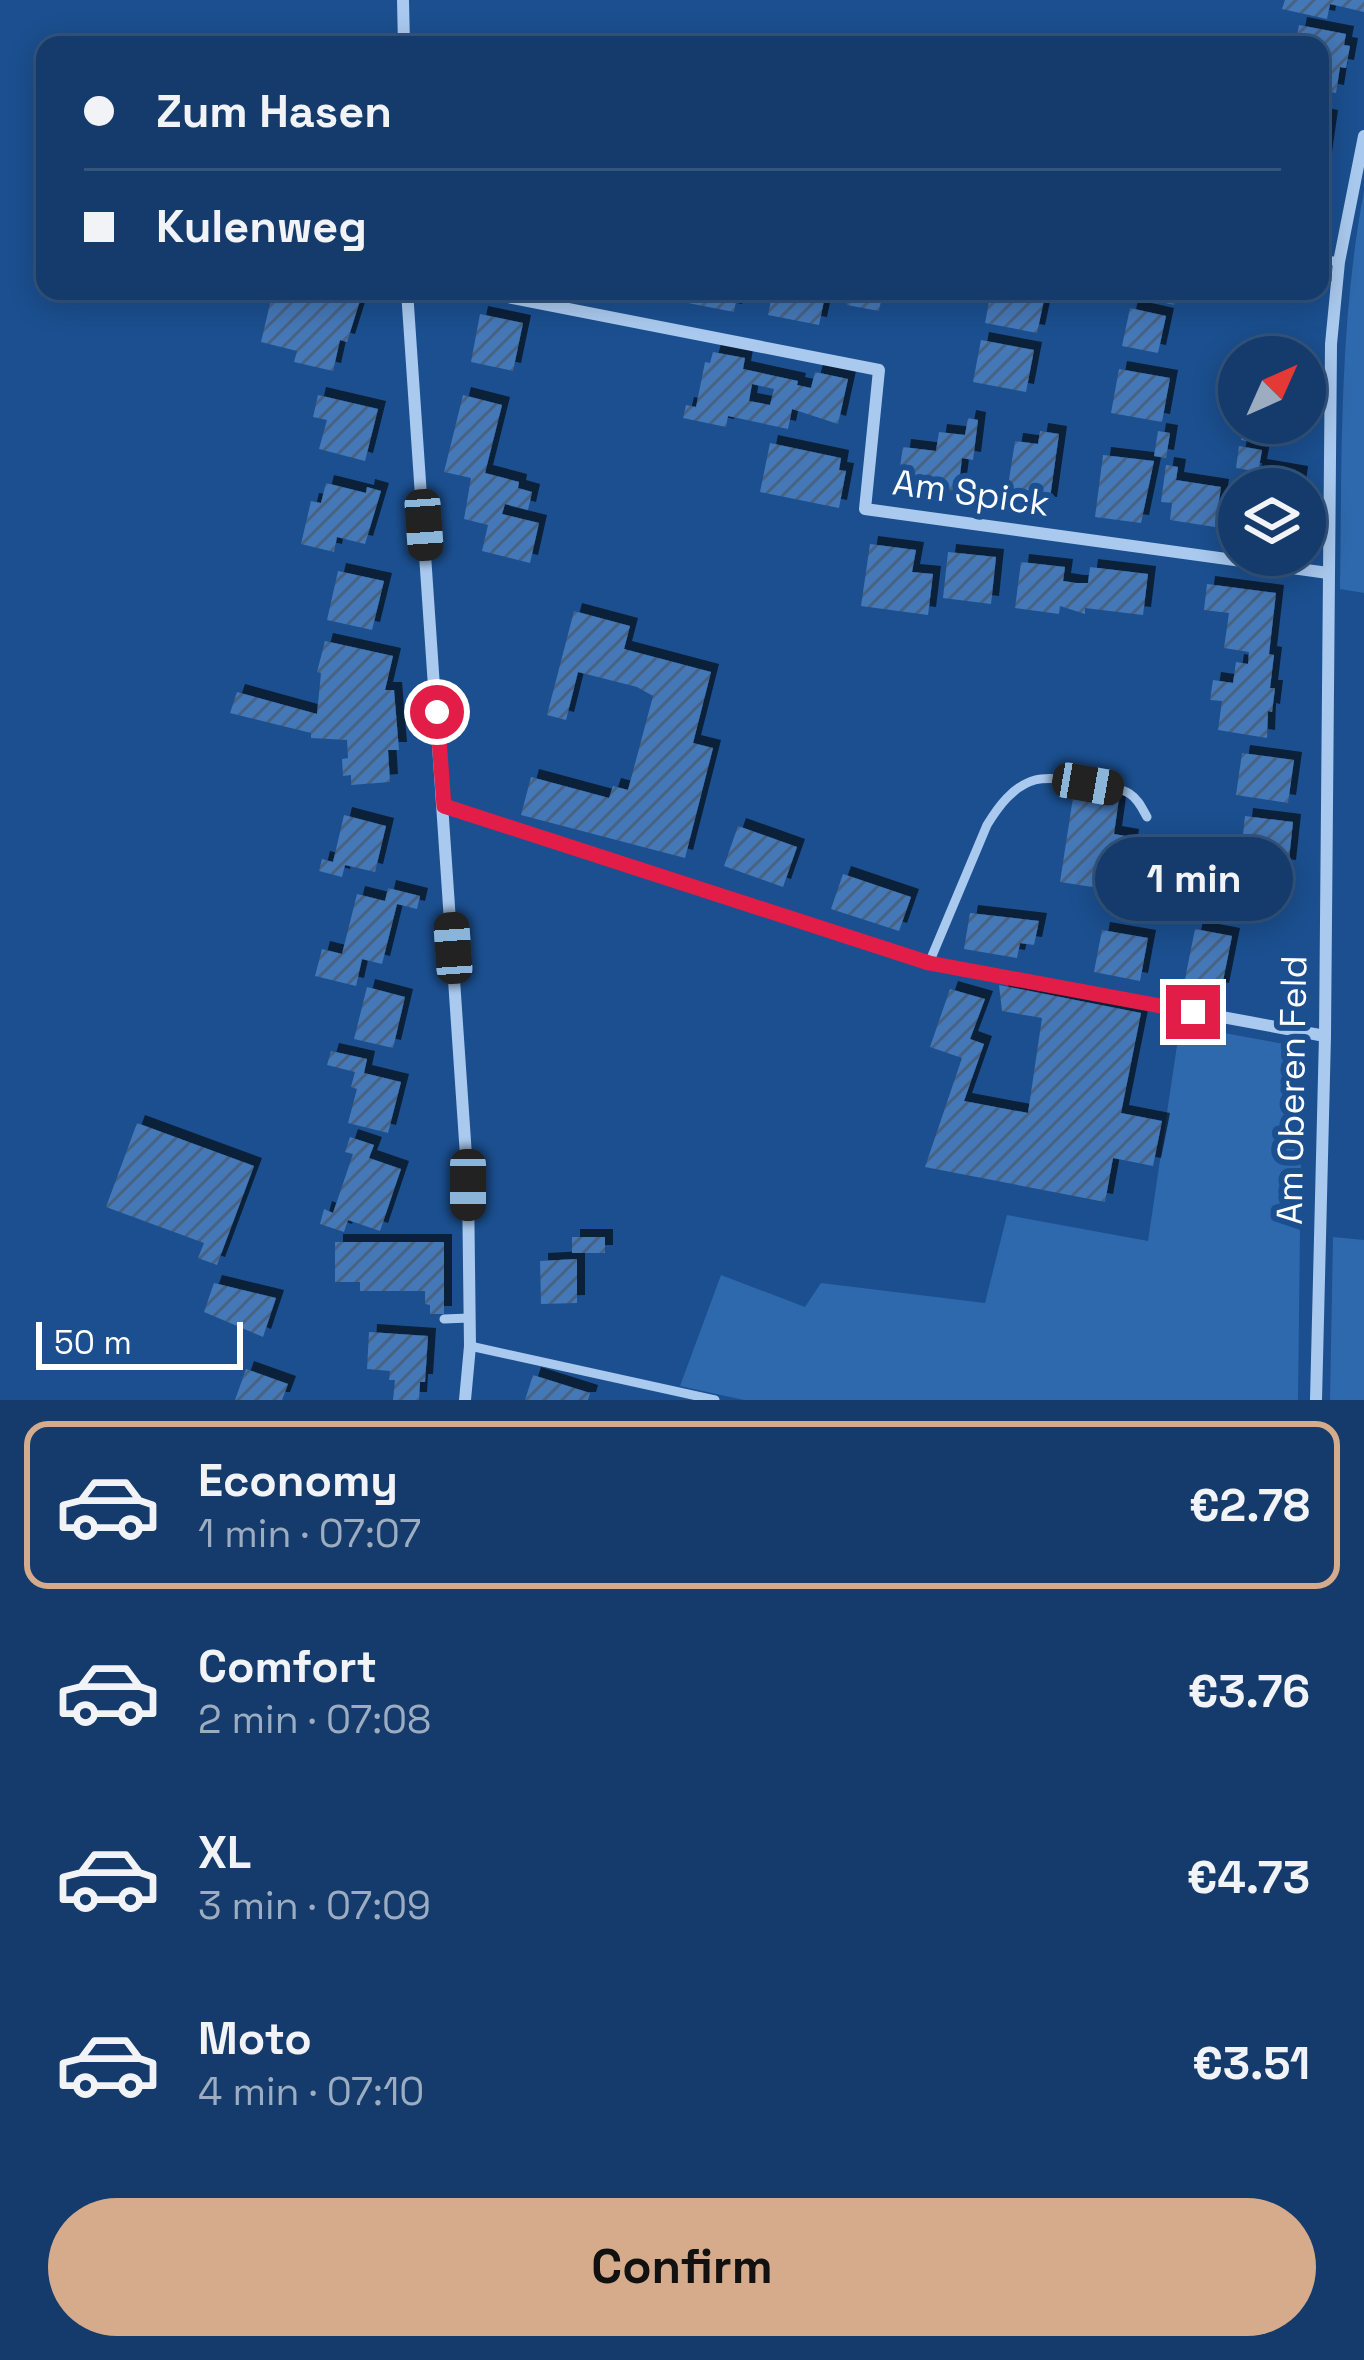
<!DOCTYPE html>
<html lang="en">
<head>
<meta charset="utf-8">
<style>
  :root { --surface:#143b6b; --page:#214673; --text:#f1f3f6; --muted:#9dadc1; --line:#33557e; --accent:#d6ab8b }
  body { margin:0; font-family:"Space Grotesk",sans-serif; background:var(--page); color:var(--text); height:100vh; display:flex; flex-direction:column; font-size:45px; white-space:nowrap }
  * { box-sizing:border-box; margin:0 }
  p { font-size:39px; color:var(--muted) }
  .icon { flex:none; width:66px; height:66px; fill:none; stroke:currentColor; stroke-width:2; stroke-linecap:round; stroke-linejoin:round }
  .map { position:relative; height:1400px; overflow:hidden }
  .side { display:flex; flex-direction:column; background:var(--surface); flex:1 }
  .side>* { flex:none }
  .top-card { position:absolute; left:36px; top:36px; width:1293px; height:264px; border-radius:24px; box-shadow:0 6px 30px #0003,0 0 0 3px var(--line); display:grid; align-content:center; height:264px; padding:0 48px; background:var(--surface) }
  .needle { width:78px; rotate:45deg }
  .fabs { position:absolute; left:1218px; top:336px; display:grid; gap:24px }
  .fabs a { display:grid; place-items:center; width:108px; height:108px; border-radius:50%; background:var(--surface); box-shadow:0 6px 30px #0003,0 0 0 3px var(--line); font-size:60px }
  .scale { position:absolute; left:36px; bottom:30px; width:207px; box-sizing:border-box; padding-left:12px; border:6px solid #fff; border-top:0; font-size:33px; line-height:42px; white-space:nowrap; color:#fff; -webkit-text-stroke:9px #1b4f8f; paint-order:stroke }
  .end { position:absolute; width:54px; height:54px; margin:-27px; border:15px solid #e11d48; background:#fff; box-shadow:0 0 0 6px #fff }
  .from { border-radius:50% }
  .bubble { position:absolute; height:84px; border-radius:42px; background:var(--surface); box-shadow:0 6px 30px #0003,0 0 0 3px var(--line); font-size:39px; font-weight:700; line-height:84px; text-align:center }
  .car { position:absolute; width:36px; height:72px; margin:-36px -18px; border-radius:15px; box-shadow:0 0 9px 3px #0007; background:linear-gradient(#222 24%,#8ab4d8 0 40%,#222 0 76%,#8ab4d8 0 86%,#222 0) }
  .top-card b { display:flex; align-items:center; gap:42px; height:114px; font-size:45px }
  .top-card b+b { border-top:3px solid var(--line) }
  .top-card i { width:30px; height:30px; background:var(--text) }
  ul { padding:21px 0 0; list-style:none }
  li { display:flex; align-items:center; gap:36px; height:168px; margin:0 24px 18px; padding:0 24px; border:6px solid transparent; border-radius:24px }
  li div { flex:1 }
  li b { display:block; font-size:45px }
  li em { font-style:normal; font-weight:700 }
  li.selected { border-color:var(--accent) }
  li>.icon { width:108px; height:108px; stroke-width:1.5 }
  .cta { display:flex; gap:24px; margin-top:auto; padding:24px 48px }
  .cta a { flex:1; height:138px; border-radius:72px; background:var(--accent); color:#111; font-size:48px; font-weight:700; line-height:138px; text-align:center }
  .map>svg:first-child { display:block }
  .grass { fill:#2e69ad }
  .building { fill:url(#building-hatch); fill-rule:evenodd; filter:url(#shadow) }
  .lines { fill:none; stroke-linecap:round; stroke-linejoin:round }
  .service { stroke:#a9c9ee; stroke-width:9 }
  .minor { stroke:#a9c9ee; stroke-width:12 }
  .route { stroke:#e11d48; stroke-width:15 }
  .labels { text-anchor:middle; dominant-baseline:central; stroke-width:12; stroke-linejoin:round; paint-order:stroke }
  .street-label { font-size:36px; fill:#fff; stroke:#1b4f8f }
</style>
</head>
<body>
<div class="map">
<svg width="1364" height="1400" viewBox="0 0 1364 1400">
  <defs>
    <pattern id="building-hatch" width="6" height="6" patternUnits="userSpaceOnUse" patternTransform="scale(3)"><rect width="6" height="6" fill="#4478b7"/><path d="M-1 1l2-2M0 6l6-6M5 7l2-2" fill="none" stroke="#486282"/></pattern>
    <filter id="shadow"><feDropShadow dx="8" dy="-8" stdDeviation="0" flood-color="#0009"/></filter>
  </defs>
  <rect width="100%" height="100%" fill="#1b4f8f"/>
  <g class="grass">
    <path d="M 1364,191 L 1364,593 L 1340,589 C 1342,455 1339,323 1364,191 Z"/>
    <polygon points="1180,1025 1284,1044 1297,1053 1302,1064 1298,1400 744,1400 680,1386 721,1275 805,1307 821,1283 985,1303 1007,1215 1148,1241"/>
    <polygon points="1333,1237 1364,1240 1364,1400 1330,1400"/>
  </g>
  <g class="building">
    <polygon points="1285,0 1364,0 1364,12 1330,4 1327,19 1282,9"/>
    <polygon points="1299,25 1346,34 1344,45 1350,46 1346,68 1340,67 1336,93 1320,90 1320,45 1295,45"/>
    <polygon points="1320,116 1330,118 1322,174 1320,174"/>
    <polygon points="273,291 308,298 310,291 363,291 347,342 340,340 333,371 294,362 297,351 261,342"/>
    <polygon points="690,291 738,291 734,312 688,303"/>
    <polygon points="773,291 826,291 819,325 768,315"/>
    <polygon points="850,291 883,291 879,311 847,305"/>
    <polygon points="991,291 1046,291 1037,333 985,323"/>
    <polygon points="1116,291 1176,291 1174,305"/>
    <polygon points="1130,308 1166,316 1158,353 1122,346"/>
    <polygon points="480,314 523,323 513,371 471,362"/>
    <polygon points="981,340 1034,350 1026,392 973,382"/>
    <path d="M 713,352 L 745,358 L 743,369 L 798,381 L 797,385 L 811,388 L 815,372 L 848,379 L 838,424 L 792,409 L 788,429 L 728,416 L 726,427 L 683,418 L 686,405 L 696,407 L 705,362 L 710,363 ZM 752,384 L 774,389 L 770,405 L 749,401 Z"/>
    <polygon points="1119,369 1170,378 1162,422 1111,413"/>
    <polygon points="318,395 378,409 365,461 319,449 327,420 313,417"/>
    <polygon points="463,395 502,405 485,473 519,482 518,488 532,492 528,510 505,504 502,514 539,523 530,563 482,551 488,525 464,519 471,478 444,472"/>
    <polygon points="968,418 978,420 973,460 962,458 958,491 897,486 903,447 936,451 939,432 965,435"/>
    <polygon points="1244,423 1295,423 1294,432 1273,428 1270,445 1241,440"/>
    <polygon points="1040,431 1059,434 1049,505 1006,499 1015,441 1038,444"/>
    <polygon points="1158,431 1170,433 1166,458 1154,456"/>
    <polygon points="770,443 841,458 839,470 846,471 839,508 760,492"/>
    <polygon points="1239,446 1262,450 1259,467 1300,474 1298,489 1251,489 1254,471 1236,468"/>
    <polygon points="1103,455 1154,461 1141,523 1095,517"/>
    <polygon points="1166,465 1178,467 1176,480 1221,487 1215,527 1170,520 1172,503 1161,502"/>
    <polygon points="326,483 366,493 367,487 381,491 365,544 337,537 334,552 301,544 311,501 321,503"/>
    <polygon points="870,544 916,550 912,572 933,574 928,615 861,606"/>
    <polygon points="948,552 996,557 991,604 943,598"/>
    <polygon points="1021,562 1065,567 1063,581 1076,583 1088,583 1090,567 1148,574 1143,615 1085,608 1085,614 1060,606 1059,614 1015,608"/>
    <polygon points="338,571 384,581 372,630 327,620"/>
    <polygon points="1207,584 1276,593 1269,654 1274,655 1270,688 1275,688 1272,712 1268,711 1267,738 1218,730 1222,701 1210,700 1213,680 1233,683 1236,662 1248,664 1249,652 1224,648 1229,613 1204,610"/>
    <polygon points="574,611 630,626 624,649 711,672 693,743 713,748 685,858 521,815 531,777 609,798 613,786 628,790 653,696 637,687 578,672 566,720 547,715"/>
    <polygon points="325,641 393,656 385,690 394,690 399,750 388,750 390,782 351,785 351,775 343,776 342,759 348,758 347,740 311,738 311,733 230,713 237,692 317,714 321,673 317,672"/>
    <polygon points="1242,753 1294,760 1288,803 1236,795"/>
    <polygon points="1074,791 1119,798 1114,834 1131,837 1125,876 1108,873 1105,889 1060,882"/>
    <polygon points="344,815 386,826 375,872 345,865 342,877 319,871 322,859 333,862"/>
    <polygon points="1245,816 1293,822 1288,868 1240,863"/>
    <polygon points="738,826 797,847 783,887 724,866"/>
    <polygon points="843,874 911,897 899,931 831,909"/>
    <polygon points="388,888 420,896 417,909 397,904 382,964 362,959 356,986 315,976 322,949 342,954 357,894 385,901"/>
    <polygon points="970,913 1039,921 1034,945 1020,943 1017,958 964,949"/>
    <polygon points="1195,929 1232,936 1221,991 1184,984"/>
    <polygon points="1102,930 1148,938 1140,981 1094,972"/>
    <polygon points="999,985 1141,1013 1121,1113 1162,1121 1153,1166 1113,1158 1105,1202 925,1167 962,1058 930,1047 950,989 985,999 970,1039 984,1044 964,1101 1028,1113 1042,1018 1002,1011"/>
    <polygon points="367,987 405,997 393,1048 354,1039"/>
    <polygon points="331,1051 367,1059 364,1073 401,1082 388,1133 348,1123 357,1089 351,1087 355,1072 327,1065"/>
    <polygon points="137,1123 254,1166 217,1265 198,1258 204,1243 106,1207"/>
    <polygon points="350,1137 374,1145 369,1158 401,1169 380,1231 348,1220 344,1232 320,1224 324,1209 333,1213 353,1154 345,1152"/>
    <rect x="572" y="1237" width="33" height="16"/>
    <polygon points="335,1242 444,1242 444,1314 430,1314 430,1305 425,1304 425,1291 360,1291 360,1282 335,1282"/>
    <polygon points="577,1259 577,1303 541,1304 540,1261"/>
    <polygon points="214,1283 276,1298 263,1337 204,1312"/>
    <polygon points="369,1332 428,1336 425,1382 420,1382 419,1400 393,1400 395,1380 389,1380 390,1371 367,1369"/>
    <polygon points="246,1369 288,1384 282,1400 235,1400"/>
    <polygon points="533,1375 590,1393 588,1400 525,1400"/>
  </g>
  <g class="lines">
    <g class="service">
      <polyline points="1320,259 1339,262"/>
      <path d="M 929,963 L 987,825 C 998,807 1013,786 1035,780 C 1052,775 1115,784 1130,794 C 1138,799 1142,808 1147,817"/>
      <polyline points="444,1319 469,1318"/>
      <polyline points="470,1346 715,1400"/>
    </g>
    <g class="minor">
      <polyline points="403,0 404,45"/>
      <polyline points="407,291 468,1185 470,1346 465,1400"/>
      <polyline points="477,291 879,370 865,509 1328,573"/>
      <polyline points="444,805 929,963 1325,1036"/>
      <polyline points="1316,1400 1325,1036 1331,344 1339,262 1364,136"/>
    </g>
  </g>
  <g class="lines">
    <polyline class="route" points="437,712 444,806 929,963 1193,1012"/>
  </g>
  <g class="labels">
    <g class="street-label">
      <text transform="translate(971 493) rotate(8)">Am Spick</text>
      <text transform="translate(1292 1090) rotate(-89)">Am Oberen Feld</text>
    </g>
  </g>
</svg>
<div class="fabs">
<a><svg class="needle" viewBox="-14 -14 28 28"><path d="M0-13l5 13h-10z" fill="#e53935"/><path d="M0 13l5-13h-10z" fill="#9dadc1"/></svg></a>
<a><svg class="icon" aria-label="layers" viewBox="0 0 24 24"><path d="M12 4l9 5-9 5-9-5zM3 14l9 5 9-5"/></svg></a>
</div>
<div class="scale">50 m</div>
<i class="end from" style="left:437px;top:712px"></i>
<i class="end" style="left:1193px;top:1012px"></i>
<div class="bubble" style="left:1095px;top:837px;width:198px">1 min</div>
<i class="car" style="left:424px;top:525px;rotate:176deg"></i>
<i class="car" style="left:1088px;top:784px;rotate:100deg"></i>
<i class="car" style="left:453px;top:948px;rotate:356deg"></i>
<i class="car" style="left:468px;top:1185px;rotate:180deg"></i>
<div class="top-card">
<b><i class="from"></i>Zum Hasen</b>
<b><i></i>Kulenweg</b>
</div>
</div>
<section class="side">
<ul>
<li class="selected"><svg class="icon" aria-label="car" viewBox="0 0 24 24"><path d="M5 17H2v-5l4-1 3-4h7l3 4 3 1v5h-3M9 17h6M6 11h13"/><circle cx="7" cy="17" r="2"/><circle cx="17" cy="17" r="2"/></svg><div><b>Economy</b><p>1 min · 07:07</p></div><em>€2.78</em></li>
<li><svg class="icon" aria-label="car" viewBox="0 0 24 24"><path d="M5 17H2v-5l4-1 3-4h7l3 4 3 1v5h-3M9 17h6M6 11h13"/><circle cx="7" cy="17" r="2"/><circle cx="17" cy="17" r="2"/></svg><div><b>Comfort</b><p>2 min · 07:08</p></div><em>€3.76</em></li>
<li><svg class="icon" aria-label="car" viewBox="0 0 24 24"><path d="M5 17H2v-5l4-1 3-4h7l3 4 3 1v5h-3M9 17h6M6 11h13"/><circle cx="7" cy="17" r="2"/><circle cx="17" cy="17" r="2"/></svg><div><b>XL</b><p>3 min · 07:09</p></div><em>€4.73</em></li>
<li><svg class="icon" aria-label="car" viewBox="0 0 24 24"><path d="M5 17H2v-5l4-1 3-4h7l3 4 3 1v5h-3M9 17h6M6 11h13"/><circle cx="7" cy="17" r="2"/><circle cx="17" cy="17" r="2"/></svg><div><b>Moto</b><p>4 min · 07:10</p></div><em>€3.51</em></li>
</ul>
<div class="cta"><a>Confirm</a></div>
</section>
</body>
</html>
